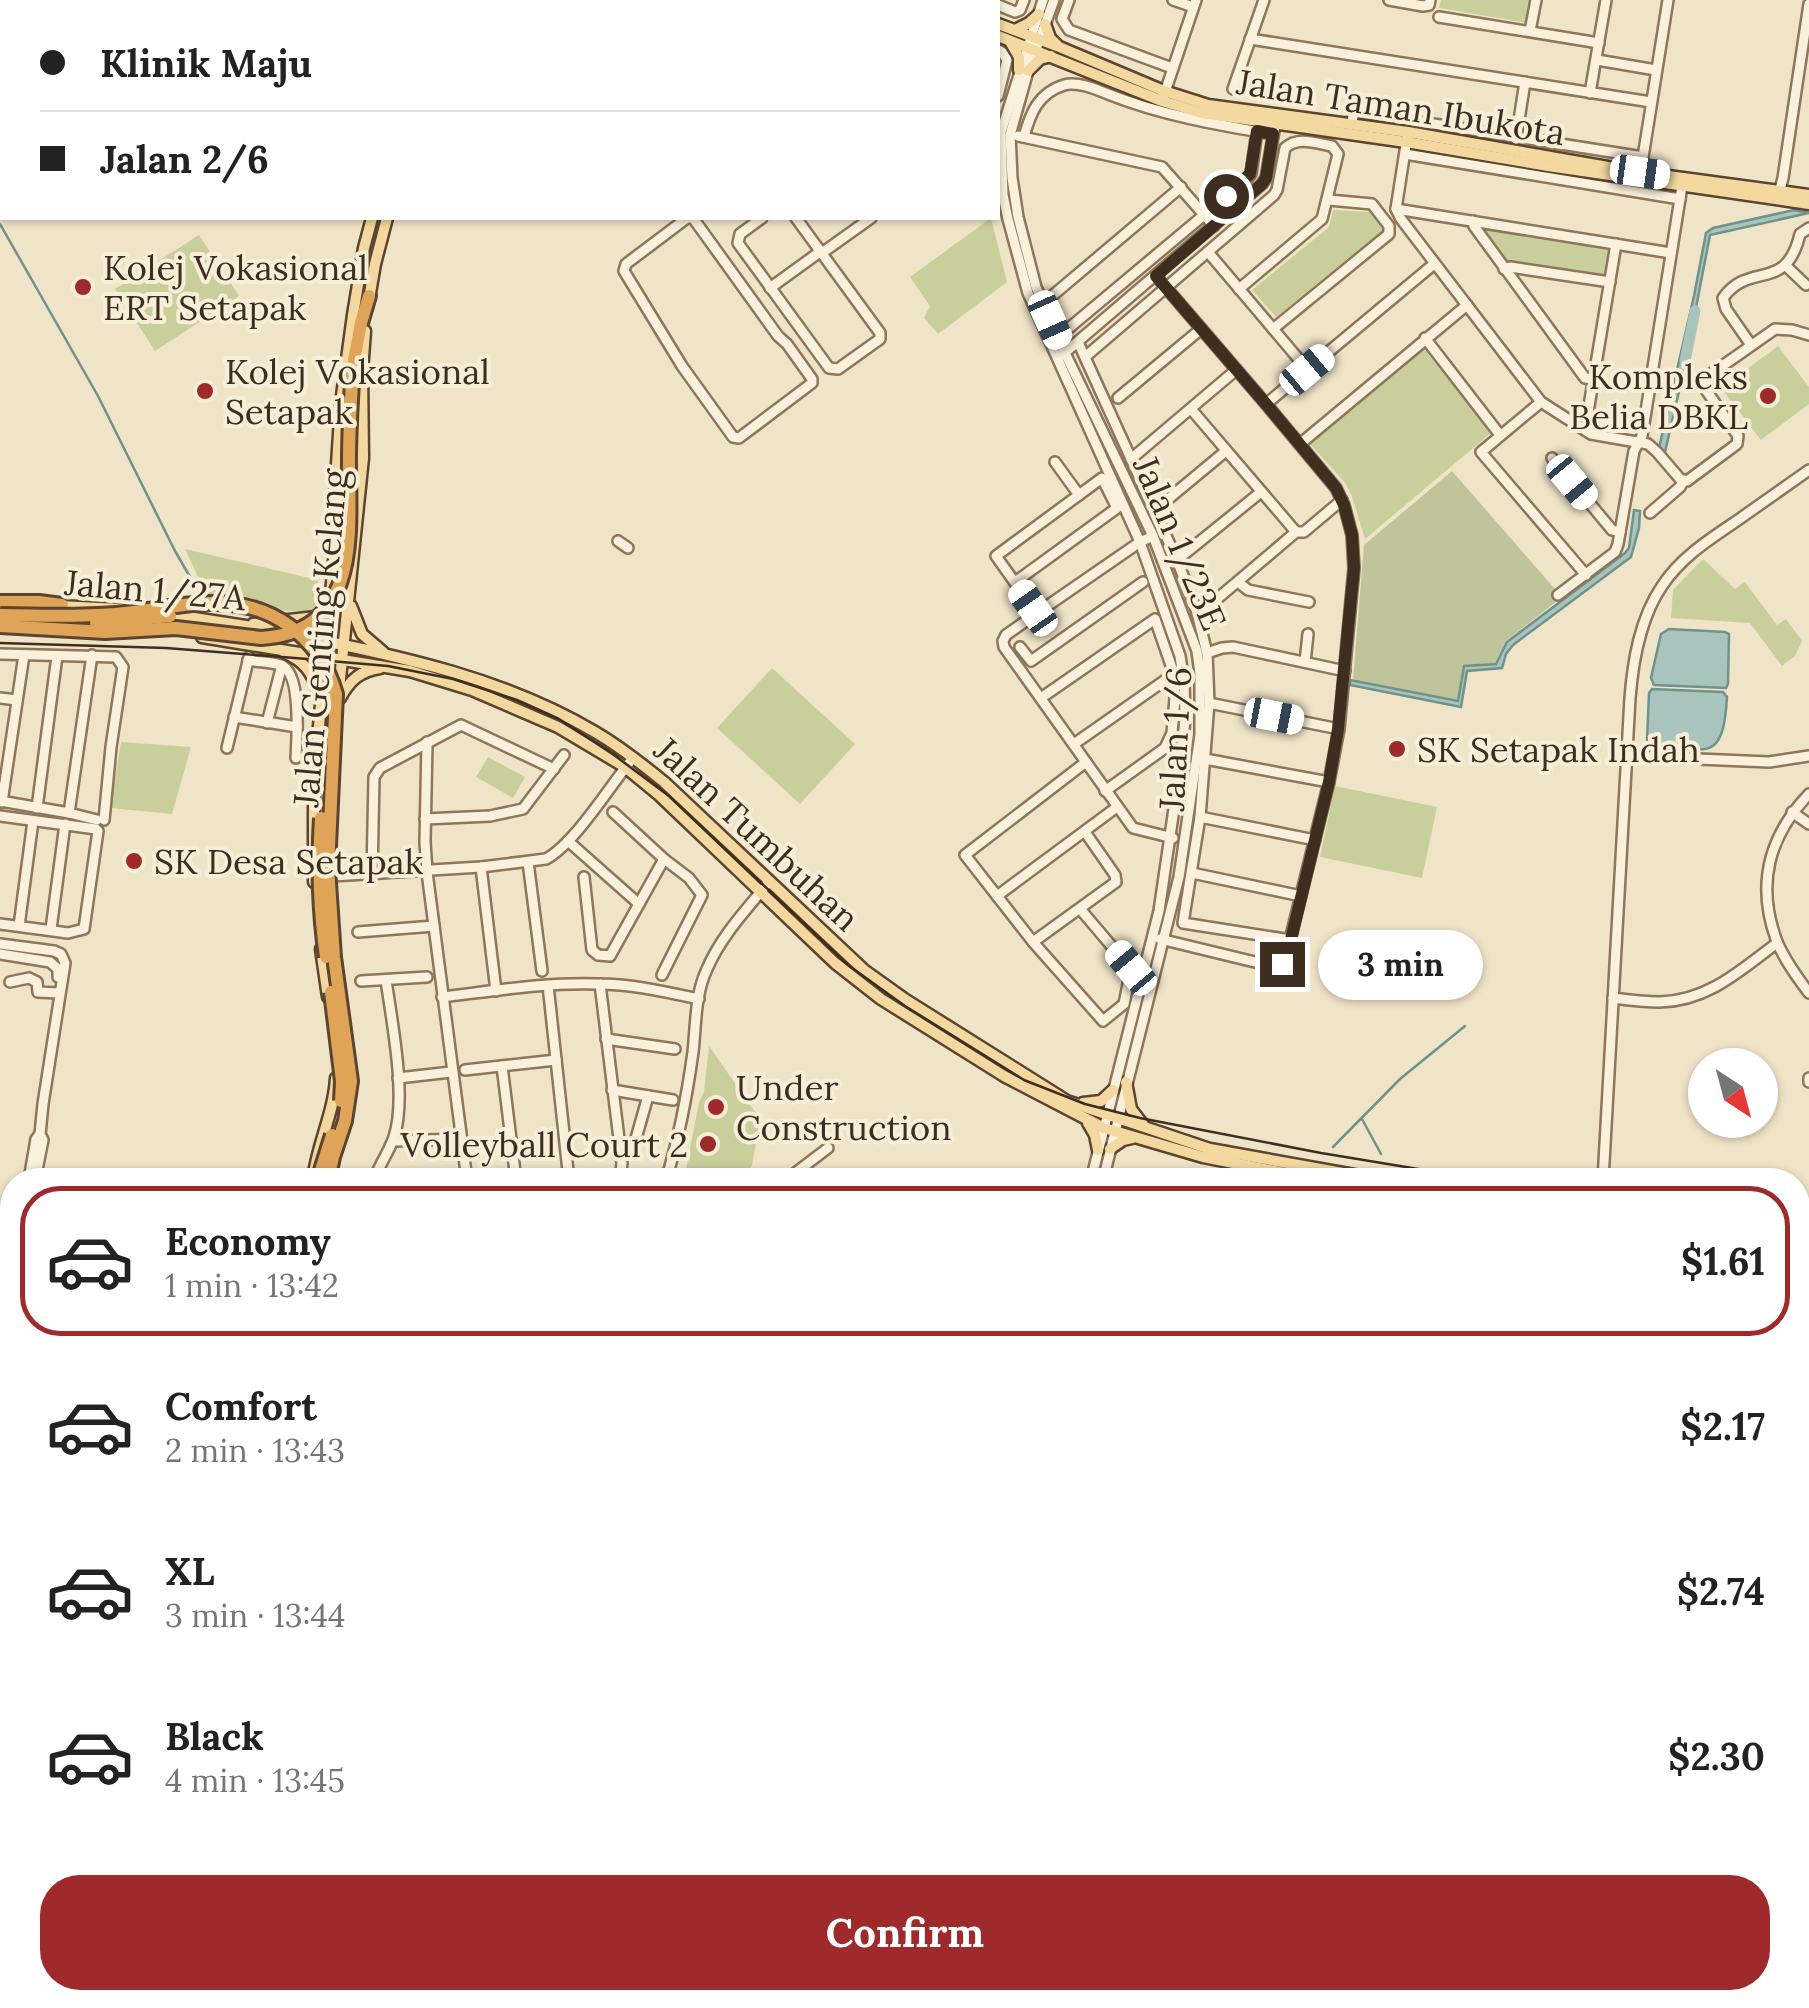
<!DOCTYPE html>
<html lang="en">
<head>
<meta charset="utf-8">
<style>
  :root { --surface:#fff; --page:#f6f6f6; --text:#222; --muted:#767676; --line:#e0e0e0; --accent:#9e2a2b }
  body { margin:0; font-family:Lora,serif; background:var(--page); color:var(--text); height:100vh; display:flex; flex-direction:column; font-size:38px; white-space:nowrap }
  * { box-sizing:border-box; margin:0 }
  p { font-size:32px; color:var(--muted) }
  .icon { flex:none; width:55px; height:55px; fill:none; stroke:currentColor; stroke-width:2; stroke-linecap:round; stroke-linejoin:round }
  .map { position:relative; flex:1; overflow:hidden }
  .panel { position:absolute; left:0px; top:1168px; width:1810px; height:842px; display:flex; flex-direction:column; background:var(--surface); border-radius:40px 40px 0 0; box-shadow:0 2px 8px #0004 }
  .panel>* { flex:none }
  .banner { position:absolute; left:0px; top:0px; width:1000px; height:220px; box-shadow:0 2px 8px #0004; display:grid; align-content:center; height:220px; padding:0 40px; background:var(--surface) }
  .needle { width:65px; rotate:144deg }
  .controls { position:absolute; left:1688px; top:1048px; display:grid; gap:20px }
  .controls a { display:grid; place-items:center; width:90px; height:90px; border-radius:50%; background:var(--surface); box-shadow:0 2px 8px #0004; font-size:50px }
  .end { position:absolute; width:45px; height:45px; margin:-22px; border:12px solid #3d2e20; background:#fff; box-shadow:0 0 0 5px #fff }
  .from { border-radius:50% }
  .bubble { position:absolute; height:70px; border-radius:35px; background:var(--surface); box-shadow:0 2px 8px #0004; font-size:32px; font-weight:800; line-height:70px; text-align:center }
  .car { position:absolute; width:30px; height:60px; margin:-30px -15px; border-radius:12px; box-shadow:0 0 8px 2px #0007; background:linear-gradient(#fff 24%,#345 0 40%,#fff 0 76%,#345 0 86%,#fff 0) }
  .banner b { display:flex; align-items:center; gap:35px; height:95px; font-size:38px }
  .banner b+b { border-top:2px solid var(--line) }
  .banner i { width:25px; height:25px; background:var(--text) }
  ul { padding:18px 0 0; list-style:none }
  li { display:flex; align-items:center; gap:30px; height:150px; margin:0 20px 15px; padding:0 20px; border:5px solid transparent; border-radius:40px }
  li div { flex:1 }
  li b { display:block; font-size:38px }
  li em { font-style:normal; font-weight:800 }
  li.on { border-color:var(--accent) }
  li>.icon { width:90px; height:90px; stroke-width:1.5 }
  .cta { display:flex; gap:20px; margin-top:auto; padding:20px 40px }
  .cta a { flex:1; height:115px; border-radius:40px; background:var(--accent); color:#fff; font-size:40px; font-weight:800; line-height:115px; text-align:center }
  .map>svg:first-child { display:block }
  .green { fill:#c9cf9b }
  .cemetery { fill:#bfc49a }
  .water { fill:#a9c4bc; stroke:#6f938a; stroke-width:2.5 }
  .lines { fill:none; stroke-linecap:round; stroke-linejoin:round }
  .stream { stroke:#6f938a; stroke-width:2.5 }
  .river { stroke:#a9c4bc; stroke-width:11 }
  .minor-casing { stroke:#8d765c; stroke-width:14 }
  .major-casing { stroke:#5b4430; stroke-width:15 }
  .highway-casing { stroke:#5b4430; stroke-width:18 }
  .minor { stroke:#faf1dc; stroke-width:9 }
  .major { stroke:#f3d9a0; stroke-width:10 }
  .highway { stroke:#e0a458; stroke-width:12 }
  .tram { stroke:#3d2e20; stroke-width:2.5 }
  .highway-bridge-casing { stroke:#5b4430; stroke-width:18; stroke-linecap:butt }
  .highway-bridge { stroke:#e0a458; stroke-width:12 }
  .route { stroke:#3d2e20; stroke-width:12 }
  .poi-dot { fill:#9e2a2b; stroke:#f7eed8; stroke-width:4 }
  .labels { text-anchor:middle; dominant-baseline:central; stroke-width:8; stroke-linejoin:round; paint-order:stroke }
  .street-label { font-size:35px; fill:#3d2e20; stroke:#f7eed8 }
  .poi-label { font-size:35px; fill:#3d2e20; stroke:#f7eed8; text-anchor:start }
</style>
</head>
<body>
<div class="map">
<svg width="1809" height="2008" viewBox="0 0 1809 2008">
  <rect width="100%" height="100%" fill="#f0e4c8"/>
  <g class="green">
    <polygon points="1441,0 1531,0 1527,23 1439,8"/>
    <polygon points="1333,210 1369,212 1383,230 1276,317 1252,290 1329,227"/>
    <polygon points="991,218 1007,282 938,334 924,318 930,306 910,277"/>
    <polygon points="1484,229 1610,248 1605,277 1510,264"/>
    <polygon points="199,235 239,296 155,351 115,289"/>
    <polygon points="1778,346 1809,387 1809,404 1761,440 1721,388"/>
    <polygon points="1424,349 1491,433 1365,539 1352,497 1346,484 1311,445 1312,438"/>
    <polygon points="185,549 318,580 318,612 274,610 208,598"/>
    <polygon points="1703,559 1735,589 1745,582 1777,625 1786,619 1802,641 1795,656 1782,666 1750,623 1671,618 1673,590"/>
    <polygon points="772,668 855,744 800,804 717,728"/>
    <polygon points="121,742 191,747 172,814 110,808"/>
    <polygon points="488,757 525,777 513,798 476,777"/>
    <polygon points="1335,786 1437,807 1422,878 1320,857"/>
    <polygon points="709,1046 760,1119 752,1165 744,1180 684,1180 699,1102 704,1092"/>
  </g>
  <polygon class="cemetery" points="1452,471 1562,597 1507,640 1495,663 1463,665 1457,700 1353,680 1364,545"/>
  <g class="water">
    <polygon points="1794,210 1809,213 1710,235 1684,370 1665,452 1659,448 1694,296 1706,233 1713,228"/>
    <polygon points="1634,510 1640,511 1639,528 1631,557 1513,645 1506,654 1502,668 1467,671 1461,707 1350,685 1350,680 1458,701 1464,666 1496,664 1507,642 1625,553 1629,548"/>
    <polygon points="1669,629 1725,632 1729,634 1728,684 1726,688 1654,685 1651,678 1661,634"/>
    <path d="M 1652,689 L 1723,692 L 1727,697 C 1723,766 1706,749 1648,744 L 1647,740 L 1649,693 Z"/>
  </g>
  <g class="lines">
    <g class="stream">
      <polyline points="0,224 98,396 175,551 200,594"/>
      <polyline points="1362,1119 1381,1154"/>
      <polyline points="1333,1147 1400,1079 1465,1026"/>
      <polyline points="1779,1998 1786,2008"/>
    </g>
    <polyline class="river" points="1685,361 1695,311"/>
    <defs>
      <g id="minor">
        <polyline points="983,0 990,2"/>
        <polyline points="1043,0 1001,132 1003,195 1008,219 1028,293 1140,542 1180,656 1184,682 1185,719 1181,761 1159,911 1091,1180"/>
        <polyline points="1054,0 1028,71 1010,135 1012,178 1018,217 1036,287 1065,353 1153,536 1197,651 1200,674 1200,735 1179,877 1103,1180"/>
        <polyline points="1069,0 1062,19 1069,30 1172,68"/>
        <polyline points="1173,0 1193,7"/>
        <polyline points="1389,0 1423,6 1429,5 1430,0"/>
        <polyline points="918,2 919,0"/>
        <polyline points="998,5 1015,12 1020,10 1024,0"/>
        <polyline points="1439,17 1599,43"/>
        <polyline points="1530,31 1536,0"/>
        <polyline points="1250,39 1651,102"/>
        <polyline points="998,50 1002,52 1007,60 998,96"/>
        <polyline points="1597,60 1656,70"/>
        <polyline points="1233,89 1264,0"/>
        <polyline points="1590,93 1606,0"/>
        <polyline points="1163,98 1196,0"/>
        <polyline points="1352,124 1353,115 1358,112 1643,157"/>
        <polyline points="1018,136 1162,167 1214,226"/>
        <path d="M 1024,137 C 1030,114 1038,93 1064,85 C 1077,81 1096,89 1108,94 C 1161,115 1217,125 1273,134"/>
        <polyline points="1407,138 1396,209 1401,219 1541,402 1591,434 1648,444 1657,452 1681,480 1687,481 1737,444 1738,436 1706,390 1708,376 1775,329 1792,330 1809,335"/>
        <polyline points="1516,139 1525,82"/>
        <polyline points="1405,154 1680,199"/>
        <polyline points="1640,176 1668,0"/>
        <polyline points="1778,197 1783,178 1809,4"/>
        <polyline points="1396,209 1671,253"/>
        <polygon points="687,218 693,218 778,336 787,344 812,379 812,383 739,438 733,437 682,366 624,271 626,264"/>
        <polyline points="762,218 740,234 738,243 829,368 838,369 880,339 880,333 796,218"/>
        <polyline points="1473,221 1474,226 1585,378 1593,379"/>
        <polyline points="1208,252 1307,369"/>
        <polyline points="822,253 871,218"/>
        <polyline points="1786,266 1806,285"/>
        <polyline points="1504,269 1510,267 1610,282"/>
        <polyline points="1156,276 1266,404 1336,488 1344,505 1352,535 1354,568 1339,729 1329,782 1285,960 1282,964 1271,966 1160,939"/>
        <polyline points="770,288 821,251"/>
        <polyline points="1052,296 1181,187"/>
        <polyline points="1069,328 1247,179 1251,174 1257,131"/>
        <polyline points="1273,329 1389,234 1389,226 1372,204 1329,200"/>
        <polyline points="1425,338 1500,435"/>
        <polyline points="1078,342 1177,560 1196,609 1207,653 1209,703 1200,817 1183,923 1291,940"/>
        <path d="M 1751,345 L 1726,309 L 1723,298 C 1750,260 1786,294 1800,234 L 1809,228"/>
        <polyline points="1062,355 1262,184 1266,178 1276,119"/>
        <path d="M 1085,357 L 1274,195 L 1277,190 L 1285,148 C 1298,136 1315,143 1332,146 L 1338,154 L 1322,219 L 1239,289"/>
        <polyline points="1118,398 1201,329"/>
        <polyline points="1541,402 1481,452 1586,575"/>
        <polyline points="1266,404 1434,264"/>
        <polyline points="1191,409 1296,532"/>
        <polyline points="1585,430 1616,244"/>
        <polyline points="1300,444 1467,305"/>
        <polyline points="1552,458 1612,530 1620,532"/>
        <polyline points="1131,459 1236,370"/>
        <polyline points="1055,462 1079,495"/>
        <polyline points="1155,510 1226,451"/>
        <polyline points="1650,513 1680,487 1684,480"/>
        <polyline points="1153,536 1140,542 1037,613 1006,635 1003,641 1004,647 1133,828 1173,838"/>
        <polyline points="618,541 628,548"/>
        <polyline points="1177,560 1261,492"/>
        <polyline points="1015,582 1117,508 1102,478 996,556 1033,608 1037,613"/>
        <polyline points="1238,582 1248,590 1309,602"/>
        <polyline points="1558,595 1615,552 1618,544 1634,451 1642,436 1683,180"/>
        <polyline points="1196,609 1211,604 1296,532 1304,532 1342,500"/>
        <polyline points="1020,647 1031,661 1143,582"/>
        <polyline points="1207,653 1222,648 1233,647 1345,671"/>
        <polyline points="0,654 116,657 123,667 111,747 104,820"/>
        <path d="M 248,660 C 258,662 271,662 281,665 C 302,673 297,738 296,758"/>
        <polyline points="1305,662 1308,634"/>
        <polyline points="0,698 17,700"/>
        <polyline points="1041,698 1155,619 1174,674 1175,698 1172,733 1165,748 1105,791"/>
        <polyline points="1209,703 1339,729"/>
        <polyline points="234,717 297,727"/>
        <polyline points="267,723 282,665"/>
        <polyline points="427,742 425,842 427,872 467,1180"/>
        <polyline points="1074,744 1174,674"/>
        <polyline points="227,748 249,657"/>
        <polyline points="1627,756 1769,762 1809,756"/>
        <polyline points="1205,759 1329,782"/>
        <path d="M 1809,794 C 1769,836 1756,883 1776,939 C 1783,958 1797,977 1809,993"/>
        <polyline points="0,801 69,813 97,820"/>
        <polyline points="2,802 24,655"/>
        <polyline points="37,808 57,656"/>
        <polyline points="613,812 664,859 689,878 702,895 662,975"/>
        <polyline points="1792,812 1809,824"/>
        <polyline points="69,813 92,655"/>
        <polyline points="0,816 96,829"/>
        <polyline points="1200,817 1315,840"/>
        <polyline points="425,819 490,816 523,809 564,755"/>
        <polyline points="568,841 639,904"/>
        <polyline points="528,862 542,971"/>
        <polyline points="481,867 496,991"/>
        <polyline points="1192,873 1301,896"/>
        <polyline points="372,875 374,777 380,768 461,725 554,769"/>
        <path d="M 332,876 L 481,867 L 546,859 C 574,844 608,789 629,763"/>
        <polyline points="584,877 592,950 598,955 610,956 664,859"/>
        <polyline points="997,896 1117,807"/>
        <polyline points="1081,910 1131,969 1124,1004 1103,1021 1033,942 965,855 1086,762"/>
        <polyline points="0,924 68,933 84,929 98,831"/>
        <polyline points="19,926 33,821"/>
        <polyline points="51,929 65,824"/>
        <polyline points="358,932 434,926"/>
        <polyline points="1033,942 1116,882 1115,875 1085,832"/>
        <polyline points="0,944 54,951 61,954 65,963 43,1104 40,1134 43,1140 35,1180"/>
        <polyline points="0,954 50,962 58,969 58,977"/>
        <polyline points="361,981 427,977"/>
        <polyline points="10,982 29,978 37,982 38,992 59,993"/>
        <polyline points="600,984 622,1163 620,1180"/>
        <polyline points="548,985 569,1180"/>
        <path d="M 442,997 C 493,991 546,982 598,984 C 632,984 666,992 699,999"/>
        <path d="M 1613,998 C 1628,1000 1644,1002 1660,1002 C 1708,1001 1741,970 1777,943"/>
        <polyline points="606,1039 675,1049"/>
        <polyline points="502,1066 516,1180"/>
        <polyline points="465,1070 556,1060"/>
        <polyline points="398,1078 451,1072"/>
        <polyline points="1809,1078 1809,1082"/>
        <polyline points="612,1090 673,1100"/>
        <polyline points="393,1141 461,1139"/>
        <polyline points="620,1149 635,1142 648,1096"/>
        <polyline points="29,1180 36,1139 40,1134"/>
        <path d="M 374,1180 C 379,1165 389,1152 394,1137 C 407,1097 392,1023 386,980"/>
        <path d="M 666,1180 C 679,1138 687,1096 693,1052 C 696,1025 695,994 707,969 C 721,936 746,910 769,882"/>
        <polyline points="786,1180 828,1148"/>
        <path d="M 1603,1180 L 1630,698 C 1633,660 1640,618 1662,586 C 1681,557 1710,539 1738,520 C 1762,503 1785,487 1809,470"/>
        <polyline points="0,1237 12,1217"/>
        <polyline points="1798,1718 1809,1720"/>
        <polyline points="1798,1899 1809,1914"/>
        <polyline points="0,1948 12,1949"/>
        <polyline points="482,1998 482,2008"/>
        <polyline points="719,1998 724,2008"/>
        <polyline points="963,1998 966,2007 974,2008"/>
        <polyline points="1267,1998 1269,2008"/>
        <polyline points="1561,1998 1565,2008"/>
        <polyline points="50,2008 50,1998"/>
        <polyline points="799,2008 801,1998"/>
        <polyline points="806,2008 809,1998"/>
        <polyline points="1080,2008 1082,1998"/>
      </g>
      <g id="major">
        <polyline points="906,0 912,2"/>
        <polyline points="937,0 943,2"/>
        <polyline points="439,2 440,0"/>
        <polyline points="457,2 458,0"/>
        <polyline points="998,24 1057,46 1164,91 1208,105 1408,132 1631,171 1809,195"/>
        <polyline points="1045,24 1050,38 1057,45"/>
        <polyline points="1015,30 1029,23 1039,14"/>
        <polyline points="998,36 1162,101 1202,113 1406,142 1548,166 1809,204"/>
        <polyline points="1011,43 1019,57 1019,70"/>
        <polyline points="1028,71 1040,59 1051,56"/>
        <polyline points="369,299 375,264 387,218"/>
        <polyline points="58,606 121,609"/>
        <polyline points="351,606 362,634 383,652"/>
        <polyline points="162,613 284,632"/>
        <polyline points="253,624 316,617"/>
        <path d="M 300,636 C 402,657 504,678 595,732 C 619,746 642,764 664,782 L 864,970 L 906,1000 L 1067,1101 L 1210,1149 L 1382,1180"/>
        <polyline points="202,637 410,671 472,690 558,727 625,767 659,795 835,963 881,999 1004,1076 1104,1128 1203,1157 1320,1180"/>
        <path d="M 285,653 C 304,661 312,672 318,691"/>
        <polyline points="338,698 363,458 362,371 365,331"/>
        <path d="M 340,698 C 350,680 360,671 380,668"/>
        <polyline points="314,882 314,781 336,539 335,495 341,403 353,315 364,248 372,218"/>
        <polyline points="321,949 328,997"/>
        <polyline points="1126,1082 1131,1109 1144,1126"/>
        <polyline points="1083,1103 1101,1101 1113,1090"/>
        <polyline points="1088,1123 1095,1135 1098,1150"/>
        <polyline points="1110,1149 1123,1140 1132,1138"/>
        <path d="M 313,1180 C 317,1145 334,1113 336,1078"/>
        <polyline points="1798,1257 1809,1259"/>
        <polyline points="1798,1268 1809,1270"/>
        <polyline points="0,1772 12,1753"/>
        <polyline points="0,1795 12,1774"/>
        <polyline points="1798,1812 1809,1741"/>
        <polyline points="1798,1874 1809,1806"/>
        <polyline points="1798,1900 1800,1902"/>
        <polyline points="1669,2008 1695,1998"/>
        <polyline points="1695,2008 1716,1998"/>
      </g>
      <g id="highway">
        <polyline points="353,366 361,323 369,296"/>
        <polyline points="0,602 39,602 62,605"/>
        <polyline points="0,1826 12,1798"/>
        <polyline points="0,1878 12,1884"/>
        <polyline points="0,1897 12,1902"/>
        <polyline points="0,1907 12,1912"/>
        <polyline points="0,1920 12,1924"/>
        <polyline points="218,1998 244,2008"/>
        <polyline points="243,1998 271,2008"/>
        <polyline points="287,1998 313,2008"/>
        <polyline points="325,1998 353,2006 384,2008"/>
        <polyline points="501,2008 555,2005 613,2008"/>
      </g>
    </defs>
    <use href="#minor" class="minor-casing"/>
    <use href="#major" class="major-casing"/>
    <use href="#highway" class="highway-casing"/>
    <use href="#minor" class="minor"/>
    <use href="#major" class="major"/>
    <use href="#highway" class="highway"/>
    <g class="tram">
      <polyline points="0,643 166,648 307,659 388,666 453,679 517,700 559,719 614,755 669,796 848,965 905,1006 1024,1080 1085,1104 1140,1118 1321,1153 1485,1180"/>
      <polyline points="1798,1246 1809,1251"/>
      <polyline points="1798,1835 1809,1764"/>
      <polyline points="1784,1998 1787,2008"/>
    </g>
    <defs>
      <g id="highway-bridge">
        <path d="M 0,615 C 39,616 78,617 116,614 C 147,611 178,604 209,603 C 270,601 319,635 336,694 L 328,868 L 334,957 L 351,1081 L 345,1121 L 333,1157 L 328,1180"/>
        <polyline points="96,623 170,616"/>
        <path d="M 0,626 L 105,632 L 176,628 L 261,638 C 362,632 349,532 349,460 C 349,429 351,398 353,366"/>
        <path d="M 321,818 C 318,866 319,909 326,957"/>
        <polyline points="331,992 342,1081 341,1101"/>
        <polyline points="318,1180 332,1135"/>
      </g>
    </defs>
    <use href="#highway-bridge" class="highway-bridge-casing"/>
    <use href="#highway-bridge" class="highway-bridge"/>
  </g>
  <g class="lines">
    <polyline class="route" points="1226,196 1250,174 1257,131 1273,134 1266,178 1262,184 1156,276 1266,404 1336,488 1344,505 1352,535 1354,568 1338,729 1329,782 1288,952 1282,964"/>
  </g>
  <g class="poi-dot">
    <circle cx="83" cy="287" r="10"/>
    <circle cx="205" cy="391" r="10"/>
    <circle cx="1768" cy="396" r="10"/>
    <circle cx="1397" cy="749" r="10"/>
    <circle cx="134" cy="861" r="10"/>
    <circle cx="716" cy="1107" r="10"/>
    <circle cx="708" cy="1144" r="10"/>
  </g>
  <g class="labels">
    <g class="street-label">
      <text transform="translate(1401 107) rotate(9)">Jalan Taman Ibukota</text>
      <text transform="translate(1180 543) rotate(67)">Jalan 1/23E</text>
      <text transform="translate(155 590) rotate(5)">Jalan 1/27A</text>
      <text transform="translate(320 638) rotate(-85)">Jalan Genting Kelang</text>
      <text transform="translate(1175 739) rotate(-87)">Jalan 1/6</text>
      <text transform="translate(757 834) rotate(43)">Jalan Tumbuhan</text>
    </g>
    <g class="poi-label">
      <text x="103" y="267">Kolej Vokasional<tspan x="103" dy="40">ERT Setapak</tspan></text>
      <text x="225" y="371">Kolej Vokasional<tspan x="225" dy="40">Setapak</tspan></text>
      <text x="1748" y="376" text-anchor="end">Kompleks<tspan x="1748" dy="40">Belia DBKL</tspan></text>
      <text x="1417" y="749">SK Setapak Indah</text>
      <text x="154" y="861">SK Desa Setapak</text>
      <text x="736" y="1087">Under<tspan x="736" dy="40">Construction</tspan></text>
      <text x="688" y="1144" text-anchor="end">Volleyball Court 2</text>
    </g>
  </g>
</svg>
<div class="controls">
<a><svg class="needle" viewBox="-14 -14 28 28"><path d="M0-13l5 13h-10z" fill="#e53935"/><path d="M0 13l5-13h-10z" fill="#767676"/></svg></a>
</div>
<i class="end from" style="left:1226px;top:196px"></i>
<i class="end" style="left:1282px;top:964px"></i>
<div class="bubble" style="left:1318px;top:930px;width:165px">3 min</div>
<i class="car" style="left:1640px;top:172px;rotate:98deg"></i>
<i class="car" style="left:1050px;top:320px;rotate:156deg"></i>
<i class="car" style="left:1307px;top:370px;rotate:50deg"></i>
<i class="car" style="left:1572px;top:482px;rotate:140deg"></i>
<i class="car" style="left:1033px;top:608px;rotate:325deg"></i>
<i class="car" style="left:1274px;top:716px;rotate:101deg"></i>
<i class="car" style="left:1131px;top:968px;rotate:320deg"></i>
<div class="banner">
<b><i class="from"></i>Klinik Maju</b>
<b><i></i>Jalan 2/6</b>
</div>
<section class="panel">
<ul>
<li class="on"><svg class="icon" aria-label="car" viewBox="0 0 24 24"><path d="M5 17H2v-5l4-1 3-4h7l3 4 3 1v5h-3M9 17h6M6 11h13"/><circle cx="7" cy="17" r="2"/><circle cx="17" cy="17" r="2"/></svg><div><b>Economy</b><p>1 min · 13:42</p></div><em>$1.61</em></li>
<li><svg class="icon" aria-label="car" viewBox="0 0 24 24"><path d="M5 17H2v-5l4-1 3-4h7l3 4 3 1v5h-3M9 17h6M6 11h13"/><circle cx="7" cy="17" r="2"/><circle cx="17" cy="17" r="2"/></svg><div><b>Comfort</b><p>2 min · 13:43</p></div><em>$2.17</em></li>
<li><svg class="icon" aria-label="car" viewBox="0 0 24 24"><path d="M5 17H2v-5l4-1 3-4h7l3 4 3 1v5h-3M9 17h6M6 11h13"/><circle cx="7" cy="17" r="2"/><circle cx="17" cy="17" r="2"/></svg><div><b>XL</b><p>3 min · 13:44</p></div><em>$2.74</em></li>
<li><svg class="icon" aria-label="car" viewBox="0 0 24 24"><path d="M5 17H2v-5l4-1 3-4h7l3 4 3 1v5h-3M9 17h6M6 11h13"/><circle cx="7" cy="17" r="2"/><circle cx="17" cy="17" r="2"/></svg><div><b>Black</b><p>4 min · 13:45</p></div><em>$2.30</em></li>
</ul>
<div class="cta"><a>Confirm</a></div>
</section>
</div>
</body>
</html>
